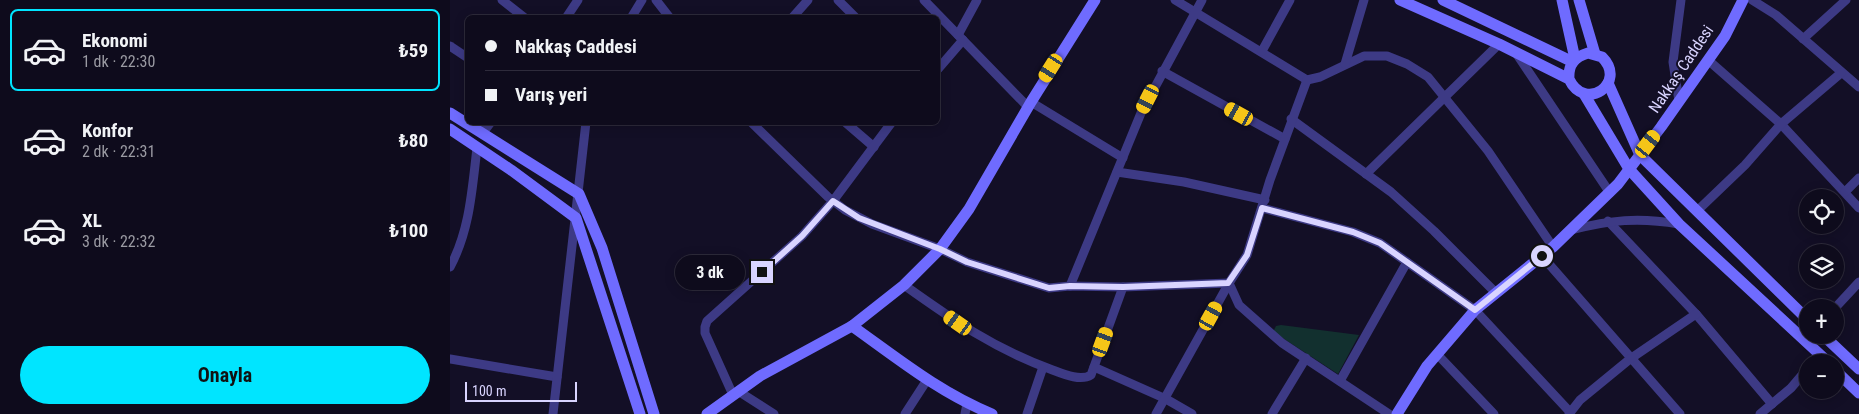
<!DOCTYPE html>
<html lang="tr">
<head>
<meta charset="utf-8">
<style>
  :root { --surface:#0e0b1c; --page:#1c1929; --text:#f1f3f6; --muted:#9b9ba3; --line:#2e2b3b; --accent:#00e5ff }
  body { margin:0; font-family:"Roboto Condensed",sans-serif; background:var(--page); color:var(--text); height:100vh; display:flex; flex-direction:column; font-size:19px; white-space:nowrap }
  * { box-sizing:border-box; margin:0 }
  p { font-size:16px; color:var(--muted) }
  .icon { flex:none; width:28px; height:28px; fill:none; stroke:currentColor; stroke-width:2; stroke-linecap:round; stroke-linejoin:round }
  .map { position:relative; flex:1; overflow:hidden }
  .panel { display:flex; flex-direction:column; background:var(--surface); width:450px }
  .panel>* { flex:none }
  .hud { position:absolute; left:15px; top:15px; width:475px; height:110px; border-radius:8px; box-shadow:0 2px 12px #0003,0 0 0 1px var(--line); display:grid; align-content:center; height:110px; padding:0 20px; background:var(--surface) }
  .controls { position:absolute; left:1349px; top:189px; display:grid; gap:10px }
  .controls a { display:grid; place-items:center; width:45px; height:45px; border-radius:50%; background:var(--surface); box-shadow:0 2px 12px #0003,0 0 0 1px var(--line); font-size:25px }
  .scale { position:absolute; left:15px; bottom:12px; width:112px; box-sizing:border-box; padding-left:5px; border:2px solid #d9d4ff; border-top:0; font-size:14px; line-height:18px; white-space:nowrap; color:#d9d4ff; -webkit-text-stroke:4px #130f26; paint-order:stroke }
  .end { position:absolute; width:22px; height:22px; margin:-11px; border:6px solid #d9d4ff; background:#111; box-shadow:0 0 0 2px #111 }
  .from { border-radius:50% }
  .bubble { position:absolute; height:35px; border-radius:18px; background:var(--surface); box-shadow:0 2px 12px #0003,0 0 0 1px var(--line); font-size:16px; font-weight:700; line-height:35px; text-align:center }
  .car { position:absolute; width:15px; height:30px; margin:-15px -8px; border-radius:6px; box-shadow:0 0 4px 1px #0007; background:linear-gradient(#f5c518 24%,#345 0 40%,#f5c518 0 76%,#345 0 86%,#f5c518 0) }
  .hud b { display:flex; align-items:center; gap:18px; height:48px; font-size:19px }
  .hud b+b { border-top:1px solid var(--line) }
  .hud i { width:12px; height:12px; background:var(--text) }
  ul { padding:9px 0 0; list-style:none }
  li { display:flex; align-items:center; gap:15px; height:82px; margin:0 10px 8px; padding:0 10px; border:2px solid transparent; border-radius:8px }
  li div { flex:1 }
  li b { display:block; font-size:19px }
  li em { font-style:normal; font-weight:700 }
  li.active { border-color:var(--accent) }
  li>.icon { width:45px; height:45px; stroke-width:1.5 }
  .primary-button { display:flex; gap:10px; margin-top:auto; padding:10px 20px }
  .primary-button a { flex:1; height:58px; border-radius:30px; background:var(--accent); color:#111; font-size:20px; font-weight:700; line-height:58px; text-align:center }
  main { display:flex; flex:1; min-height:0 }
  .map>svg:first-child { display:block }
  .green { fill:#12302f }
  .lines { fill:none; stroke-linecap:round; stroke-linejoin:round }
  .street { stroke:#3d3a85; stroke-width:9 }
  .secondary { stroke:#6f6bff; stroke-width:11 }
  .route { stroke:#d9d4ff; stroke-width:6 }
  .labels { text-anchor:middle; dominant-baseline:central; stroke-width:4; stroke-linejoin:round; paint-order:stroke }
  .street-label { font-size:16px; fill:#d9d4ff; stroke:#130f26 }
</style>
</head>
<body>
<main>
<section class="panel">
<ul>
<li class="active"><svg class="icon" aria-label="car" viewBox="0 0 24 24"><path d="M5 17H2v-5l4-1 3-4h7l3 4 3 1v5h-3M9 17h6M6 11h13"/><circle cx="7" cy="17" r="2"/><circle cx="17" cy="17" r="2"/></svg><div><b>Ekonomi</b><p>1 dk · 22:30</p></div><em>₺59</em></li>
<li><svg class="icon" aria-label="car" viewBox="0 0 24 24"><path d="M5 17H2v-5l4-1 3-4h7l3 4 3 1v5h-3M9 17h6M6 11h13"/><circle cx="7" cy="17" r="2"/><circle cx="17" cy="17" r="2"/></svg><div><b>Konfor</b><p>2 dk · 22:31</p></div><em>₺80</em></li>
<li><svg class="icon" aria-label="car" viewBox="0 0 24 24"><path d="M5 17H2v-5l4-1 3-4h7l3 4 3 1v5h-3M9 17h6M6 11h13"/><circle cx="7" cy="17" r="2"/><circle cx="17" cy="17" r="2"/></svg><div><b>XL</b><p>3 dk · 22:32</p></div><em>₺100</em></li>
</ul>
<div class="primary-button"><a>Onayla</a></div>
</section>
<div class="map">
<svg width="1409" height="414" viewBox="0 0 1409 414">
  <rect width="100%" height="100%" fill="#130f26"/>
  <polygon class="green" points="831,325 909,335 888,374 825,333 824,330 826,326"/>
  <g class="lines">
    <g class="street">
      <polyline points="52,0 75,18"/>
      <polyline points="206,0 220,18"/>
      <polyline points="388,0 406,18"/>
      <polyline points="474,0 578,107"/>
      <polyline points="725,0 857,80 870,77 914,56 937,56 957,64 978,77 1038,151 1103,247"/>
      <polyline points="1302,0 1326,15 1409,87"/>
      <polyline points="116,18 128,0"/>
      <polyline points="181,18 192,0"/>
      <polyline points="342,18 358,0"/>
      <polyline points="508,35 527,0"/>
      <polyline points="1353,39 1396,0"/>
      <polyline points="0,46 18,58"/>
      <polyline points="812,51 840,0"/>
      <polyline points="1066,53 1160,193"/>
      <polyline points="1258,60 1331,124 1409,208"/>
      <polyline points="895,64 914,0"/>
      <polyline points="488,69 513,40"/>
      <polyline points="712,71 835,139"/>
      <polyline points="1229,101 1223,62 1231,0"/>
      <polyline points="581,102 673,158"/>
      <polyline points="841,119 941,192 984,231 1046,293"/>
      <polyline points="301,122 378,197 395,210 422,224 490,249 517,262 599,288 620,286 673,287 779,283 789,305 832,343 939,414"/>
      <polyline points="395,122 424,147"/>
      <polyline points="32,134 41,122"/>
      <polyline points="667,172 734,182 815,200"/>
      <polyline points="916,174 1049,44"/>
      <polyline points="1395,192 1409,178"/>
      <polyline points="812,208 903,232 930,243 1025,310 1120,412"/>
      <polyline points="1247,211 1295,165 1331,124 1391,73"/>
      <polyline points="1158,221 1246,314 1322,404"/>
      <path d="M 1121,230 C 1161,220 1188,217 1229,224"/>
      <polyline points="1092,256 1230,414"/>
      <path d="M 0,267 C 20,230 22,189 27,148"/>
      <path d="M 454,285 C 503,320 543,348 600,369 C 611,373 630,382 641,375 L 673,287"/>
      <polyline points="620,286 691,113 752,0"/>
      <polyline points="1385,308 1409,282"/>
      <polyline points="987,354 1044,414"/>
      <polyline points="0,359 107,377"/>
      <polyline points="1362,362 1369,354"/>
      <polyline points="644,367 716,399 742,414"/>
      <polyline points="890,381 957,262"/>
      <polyline points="288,391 324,414"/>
      <polyline points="283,395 255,333 255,327 257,321 352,236 383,201 442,122"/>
      <polyline points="103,414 136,122"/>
      <polyline points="455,414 477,380"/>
      <polyline points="515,414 517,404"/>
      <polyline points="577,414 593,367"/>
      <polyline points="706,414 779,283 797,255 820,180 857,80"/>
      <polyline points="822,414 856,358"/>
      <polyline points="1119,414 1130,400 1180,359 1246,314"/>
      <polyline points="1310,414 1341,388 1358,368"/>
    </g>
    <g class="secondary">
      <path d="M 950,0 L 1049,44 L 1119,79 C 1135,113 1178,83 1152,57 L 1138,53 C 1124,57 1118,65 1119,79"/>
      <polyline points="993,0 1123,62"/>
      <polyline points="1112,0 1125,59"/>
      <polyline points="1129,0 1145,54"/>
      <polyline points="1158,83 1190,155 1358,320"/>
      <polyline points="1134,94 1179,169 1229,224 1378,362"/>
      <polyline points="0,113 129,194 152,248 204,414"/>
      <polyline points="0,129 61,170 126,218 190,414"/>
      <path d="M 402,326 C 447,358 490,393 542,414"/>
      <polyline points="1373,335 1409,369"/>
      <polyline points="1385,370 1409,393"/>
      <polyline points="257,414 310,376 402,326 454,285 490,249 519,209 581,102 645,0"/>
      <polyline points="947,414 977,366 1025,310 1103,247 1168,184 1211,127 1275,36 1293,0"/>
    </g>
  </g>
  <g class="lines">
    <polyline class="route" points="312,272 352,236 383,201 409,218 490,249 517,262 599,288 620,286 673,287 778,283 797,255 812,208 903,232 930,243 1025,310 1092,256"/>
  </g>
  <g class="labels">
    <g class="street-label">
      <text transform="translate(1231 69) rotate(-56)">Nakkaş Caddesi</text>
    </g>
  </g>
</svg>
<div class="controls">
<a><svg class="icon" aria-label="locate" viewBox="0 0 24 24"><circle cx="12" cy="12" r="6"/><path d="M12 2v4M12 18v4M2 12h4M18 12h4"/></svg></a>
<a><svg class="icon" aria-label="layers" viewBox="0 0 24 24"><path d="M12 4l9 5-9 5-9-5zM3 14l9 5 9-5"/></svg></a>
<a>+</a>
<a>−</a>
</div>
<div class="scale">100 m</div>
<i class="end from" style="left:1092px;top:256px"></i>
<i class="end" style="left:312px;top:272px"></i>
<div class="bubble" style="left:225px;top:255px;width:70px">3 dk</div>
<i class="car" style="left:601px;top:68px;rotate:212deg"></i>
<i class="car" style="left:698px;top:99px;rotate:207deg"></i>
<i class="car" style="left:789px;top:114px;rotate:299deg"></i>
<i class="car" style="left:1198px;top:144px;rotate:37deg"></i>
<i class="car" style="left:761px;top:316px;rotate:29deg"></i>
<i class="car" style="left:508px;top:323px;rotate:305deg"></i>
<i class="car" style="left:653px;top:342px;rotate:20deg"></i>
<div class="hud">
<b><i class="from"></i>Nakkaş Caddesi</b>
<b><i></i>Varış yeri</b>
</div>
</div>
</main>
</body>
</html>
